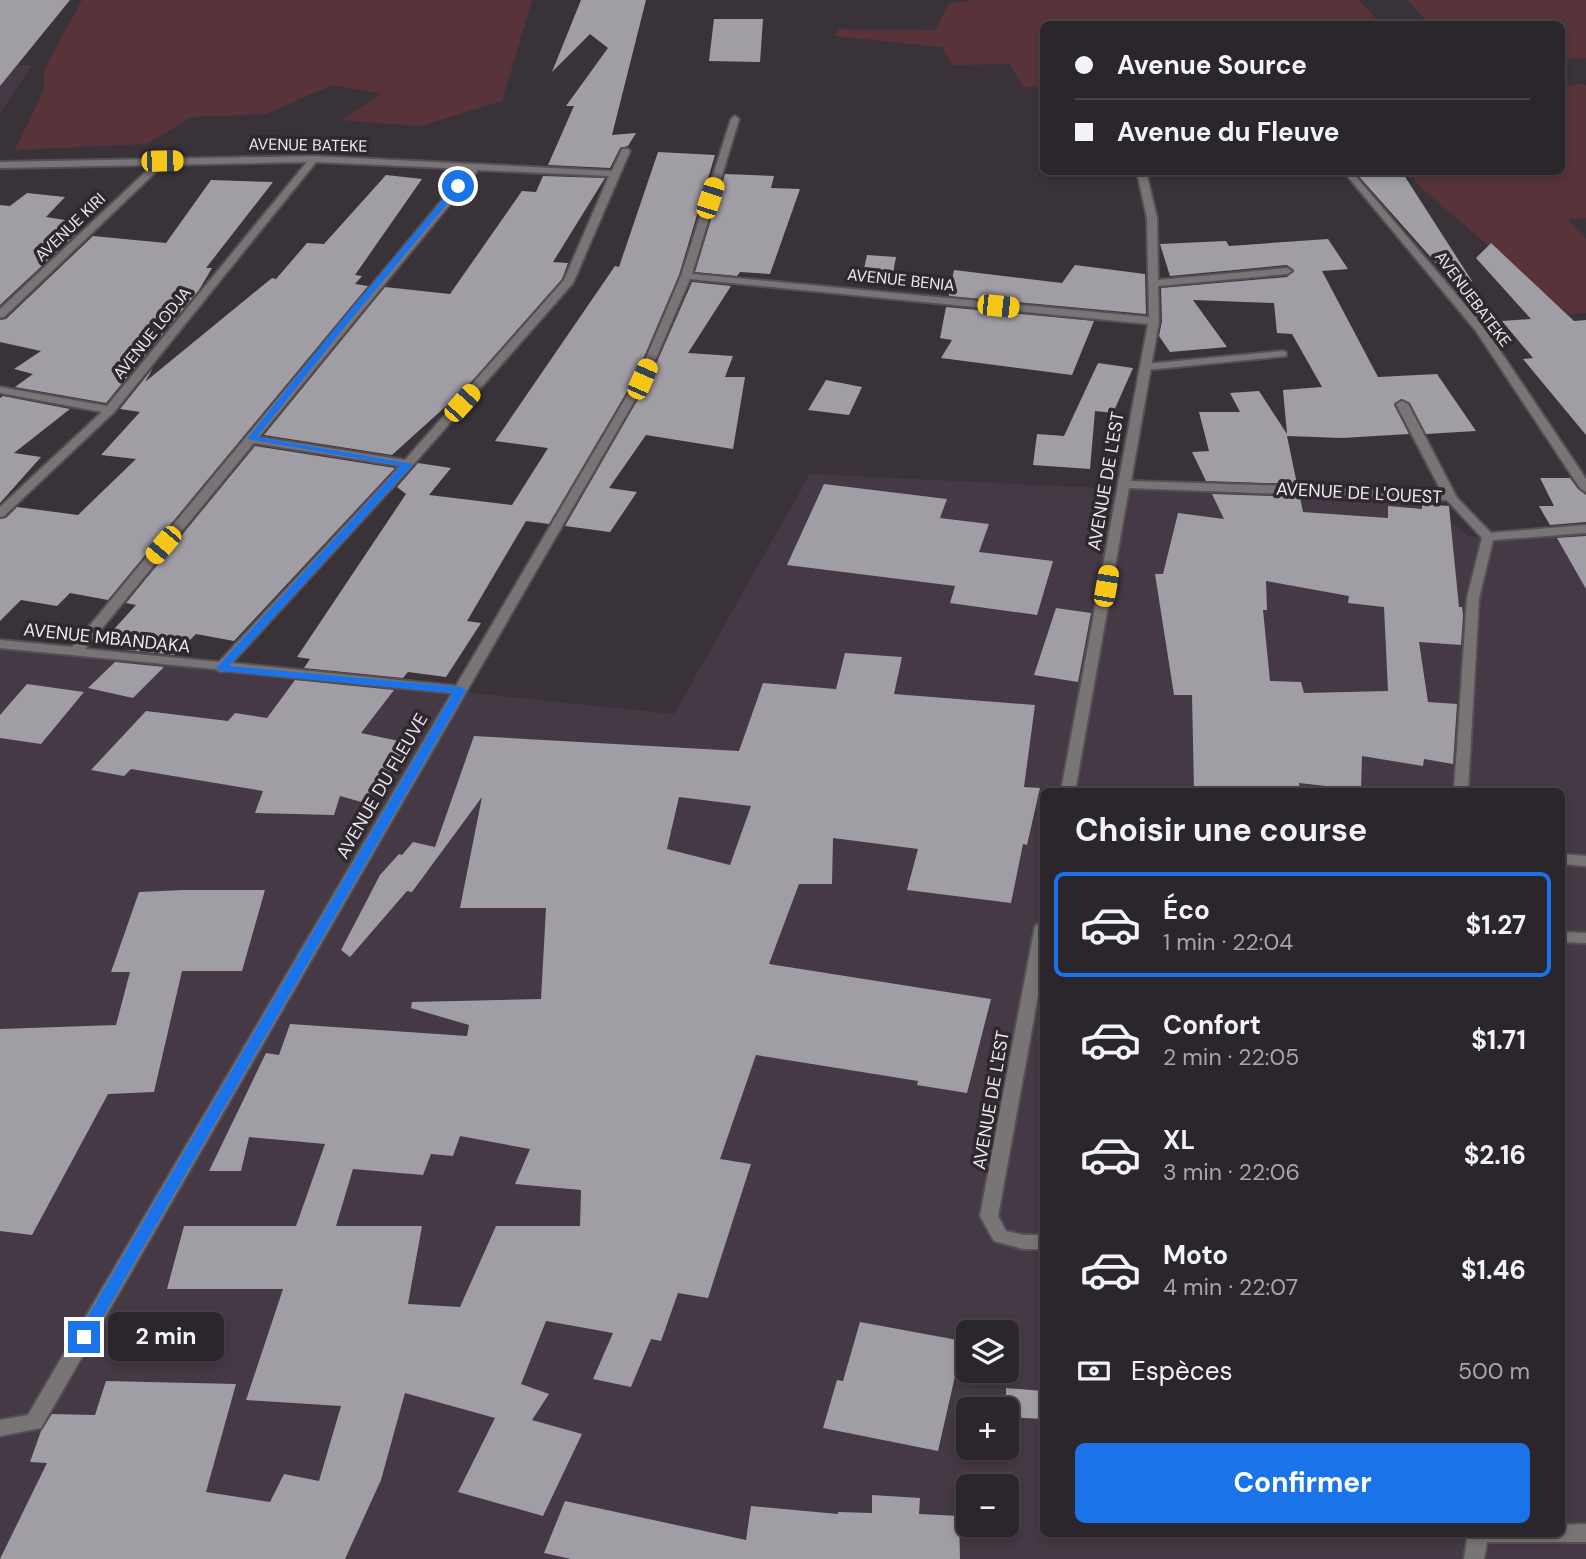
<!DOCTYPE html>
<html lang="fr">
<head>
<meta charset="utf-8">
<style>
  :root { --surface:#2b262b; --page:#332e33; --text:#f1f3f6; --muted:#a6a5a9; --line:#474347; --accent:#1a73e8 }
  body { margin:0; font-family:"DM Sans",sans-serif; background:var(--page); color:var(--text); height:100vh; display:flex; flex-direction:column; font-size:26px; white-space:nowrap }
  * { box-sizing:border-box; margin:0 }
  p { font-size:23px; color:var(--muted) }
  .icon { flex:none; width:38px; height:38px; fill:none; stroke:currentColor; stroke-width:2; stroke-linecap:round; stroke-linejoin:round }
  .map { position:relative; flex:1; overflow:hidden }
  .side { position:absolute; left:1040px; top:788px; width:525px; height:749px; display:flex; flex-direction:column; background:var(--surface); border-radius:10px; box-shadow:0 4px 10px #0003,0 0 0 2px var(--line) }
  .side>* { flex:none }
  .top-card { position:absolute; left:1040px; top:21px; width:525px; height:154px; border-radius:10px; box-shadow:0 4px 10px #0003,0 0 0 2px var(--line); display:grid; align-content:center; height:154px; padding:0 35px; background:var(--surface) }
  .fabs { position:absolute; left:956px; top:1320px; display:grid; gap:14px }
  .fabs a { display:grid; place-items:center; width:63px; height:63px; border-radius:10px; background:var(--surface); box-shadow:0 4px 10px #0003,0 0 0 2px var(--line); font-size:35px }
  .end { position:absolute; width:32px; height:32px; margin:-16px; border:9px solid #1a73e8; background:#fff; box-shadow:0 0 0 4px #fff }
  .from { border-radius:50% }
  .bubble { position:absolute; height:49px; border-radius:10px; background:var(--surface); box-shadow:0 4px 10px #0003,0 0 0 2px var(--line); font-size:23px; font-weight:700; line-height:49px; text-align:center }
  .car { position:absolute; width:21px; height:42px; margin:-21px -10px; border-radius:9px; box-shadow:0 0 5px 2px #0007; background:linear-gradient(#f5c518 24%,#345 0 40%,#f5c518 0 76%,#345 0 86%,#f5c518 0) }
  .top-card b { display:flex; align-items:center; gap:24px; height:66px; font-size:26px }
  .top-card b+b { border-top:2px solid var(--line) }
  .top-card i { width:18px; height:18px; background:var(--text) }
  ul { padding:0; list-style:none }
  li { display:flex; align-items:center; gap:21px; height:105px; margin:0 14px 10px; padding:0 21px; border:4px solid transparent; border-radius:10px }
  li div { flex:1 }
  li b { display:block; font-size:26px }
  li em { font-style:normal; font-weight:700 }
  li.current { border-color:var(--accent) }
  li>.icon { width:63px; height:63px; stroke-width:1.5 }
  h2 { padding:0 35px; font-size:32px; line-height:84px }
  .pay { display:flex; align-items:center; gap:18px; height:77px; padding:0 35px; font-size:26px }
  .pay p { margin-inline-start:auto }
  .primary-button { display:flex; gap:14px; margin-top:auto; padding:14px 35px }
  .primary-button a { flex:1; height:80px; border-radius:10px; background:var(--accent); color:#fff; font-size:28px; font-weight:700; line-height:80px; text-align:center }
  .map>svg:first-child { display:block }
  .built { fill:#443944; fill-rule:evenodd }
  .green { fill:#59333a }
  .building { fill:#a09da5; fill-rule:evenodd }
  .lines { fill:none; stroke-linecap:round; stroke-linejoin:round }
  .lane-casing { stroke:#565056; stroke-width:4 }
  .street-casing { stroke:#565056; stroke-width:4 }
  .lane { fill:#797577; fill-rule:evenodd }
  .street { fill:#797577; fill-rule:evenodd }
  .route { fill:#1a73e8 }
  .labels { text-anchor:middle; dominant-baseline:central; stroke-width:7; stroke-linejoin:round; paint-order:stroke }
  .far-street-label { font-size:16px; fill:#ede9ed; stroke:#2f292f }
  .street-label { font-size:18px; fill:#ede9ed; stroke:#2f292f }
</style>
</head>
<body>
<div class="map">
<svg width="1586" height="1559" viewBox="0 0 1586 1559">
  <rect width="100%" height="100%" fill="#393339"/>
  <g class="built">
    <polygon points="0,65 32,65 0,113"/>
    <path d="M 810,474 L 1078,487 L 1419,499 L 1470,537 L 1586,535 L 1586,1559 L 0,1559 L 0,644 L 674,714 ZM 1043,791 L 1561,791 L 1561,1533 L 1043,1533 ZM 968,1332 L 1006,1332 L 1006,1370 L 968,1370 ZM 968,1409 L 1006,1409 L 1006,1447 L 968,1447 ZM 968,1486 L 1006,1486 L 1006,1524 L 968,1524 Z"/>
  </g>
  <g class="green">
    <polygon points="82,0 532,0 502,101 420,126 341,120 382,94 332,85 266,114 192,117 146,144 15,150 44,89 44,70"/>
    <polygon points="974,0 1359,0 1381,24 1043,24 1043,86 1023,87 1010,64 952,65 942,47 834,36 839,29 936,30 948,4"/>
    <polygon points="1407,0 1586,0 1586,58 1561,59 1561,24 1430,24"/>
    <polygon points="1579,84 1586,85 1586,218 1567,219 1586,239 1586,313 1568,314 1418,185 1409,172 1561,172 1561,87"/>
  </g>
  <g class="building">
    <polygon points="0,0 70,0 0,86"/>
    <polygon points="581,0 646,0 612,135 636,133 628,146 620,148 610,168 548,165 574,106 566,106 608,48 590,34 552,72"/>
    <polygon points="714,19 763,19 760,62 709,61"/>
    <polygon points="658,152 715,155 679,275 635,378 549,524 526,521 467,621 481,623 446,677 408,672 403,678 304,668 310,659 297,657 406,494 397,487 418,463 451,468 429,495 512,505 548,448 495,441 615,266 619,267"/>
    <polygon points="1355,172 1402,172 1472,281 1460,290"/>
    <polygon points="725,174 774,176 771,188 800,189 770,274 740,272 737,276 695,272"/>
    <polygon points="386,175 422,179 355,275 362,276 355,284 368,286 108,600 70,593 57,606 21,600 0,621 0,519 6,518 17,507 78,515 136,459 101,455 140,412 120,409 153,368 145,382 272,278 276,279 307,243 324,244"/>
    <polygon points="543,176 605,178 553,262 568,263 562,279 465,389 392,455 264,435 385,287 450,294 522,191 536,192"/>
    <polygon points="211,180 273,182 206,268 212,268 199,290 106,403 15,387 33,374 14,369 41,351 0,342 0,320 6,319 93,236 166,243"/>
    <polygon points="27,193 65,197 46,217 71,221 54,232 76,234 0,305 0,205 10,206"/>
    <polygon points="1328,239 1348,269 1322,271 1378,377 1437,374 1476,431 1426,434 1410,403 1401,399 1394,405 1409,434 1342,438 1287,436 1297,484 1206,481 1192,452 1209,451 1199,412 1240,412 1230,393 1259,391 1287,434 1283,390 1322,387 1292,334 1277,333 1274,303 1193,300 1227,347 1170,352 1159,336 1162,321 1161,288 1287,277 1294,270 1287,265 1170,276 1160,244 1226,241 1229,246"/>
    <polygon points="1491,243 1574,321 1586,320 1586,435 1523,359 1533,358 1502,321 1531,319 1476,258"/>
    <polygon points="867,255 896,257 891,284 861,283"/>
    <polygon points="1075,265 1145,274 1146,314 949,296 954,270 1062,283"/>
    <polygon points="692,282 731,286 688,353 733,356 725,377 745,377 733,449 646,435 609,488 637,492 610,532 565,526 649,380"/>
    <polygon points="946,307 1094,321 1072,375 941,358 952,340 940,338"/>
    <polygon points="1098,363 1133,368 1113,413 1095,411 1090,469 1033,465 1037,434 1064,436"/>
    <polygon points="826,380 862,387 849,415 808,410"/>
    <polygon points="3,396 70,409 14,453 41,457 0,503 0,398"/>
    <polygon points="255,446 395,468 234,641 196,634 175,655 127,650 135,643 106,638 136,605 126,603"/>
    <polygon points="1540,478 1570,478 1578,489 1586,495 1586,522 1550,525 1539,506 1554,506"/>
    <polygon points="824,484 947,499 940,518 989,524 979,552 1053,561 1037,615 950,603 955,586 787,565"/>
    <path d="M 1212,494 L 1300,497 L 1303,512 L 1388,518 L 1388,506 L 1422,509 L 1422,504 L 1449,506 L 1459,607 L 1462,607 L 1463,615 L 1461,645 L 1419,642 L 1428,702 L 1457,704 L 1453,764 L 1424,759 L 1423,766 L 1362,756 L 1361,790 L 1299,783 L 1300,791 L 1194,791 L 1192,695 L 1174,695 L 1155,574 L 1163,574 L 1178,513 L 1224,519 ZM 1266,581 L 1349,596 L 1348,603 L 1384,607 L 1388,691 L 1304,693 L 1301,682 L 1270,681 L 1263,610 L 1267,610 Z"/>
    <polygon points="1586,536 1586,589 1557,538"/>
    <polygon points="1056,608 1091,613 1078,682 1034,675"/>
    <path d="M 845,653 L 902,657 L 894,694 L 1035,705 L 1024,787 L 1040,788 L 1027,845 L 1023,844 L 1011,903 L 907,890 L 918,849 L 833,838 L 832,884 L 799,884 L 769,964 L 991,999 L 967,1093 L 917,1085 L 918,1081 L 756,1055 L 720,1159 L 751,1164 L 708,1298 L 678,1293 L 661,1341 L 651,1339 L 631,1387 L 593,1379 L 613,1333 L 546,1321 L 521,1384 L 549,1394 L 532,1420 L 582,1434 L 543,1516 L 458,1492 L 495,1418 L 405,1393 L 381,1480 L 345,1559 L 0,1559 L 47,1463 L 30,1462 L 41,1431 L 52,1414 L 95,1415 L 106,1381 L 236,1384 L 206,1492 L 270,1502 L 284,1474 L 319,1481 L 341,1406 L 246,1400 L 283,1289 L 167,1289 L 184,1226 L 296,1226 L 325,1144 L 249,1137 L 241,1171 L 209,1171 L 266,1053 L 279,1055 L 290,1024 L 467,1036 L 469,1025 L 411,1008 L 412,1002 L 541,999 L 546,908 L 460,908 L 482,797 L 412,892 L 407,891 L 350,957 L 341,950 L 380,875 L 399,854 L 402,855 L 413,842 L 435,847 L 474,736 L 739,751 L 763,683 L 836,689 ZM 679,797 L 751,806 L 730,865 L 667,849 ZM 460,1136 L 530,1149 L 515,1184 L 581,1190 L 580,1226 L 496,1226 L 460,1307 L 408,1304 L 422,1226 L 336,1226 L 353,1169 L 423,1175 L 431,1154 L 453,1156 Z"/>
    <polygon points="115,662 164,667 133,698 88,688"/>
    <polygon points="295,680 394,690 361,733 413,744 365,803 340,796 334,815 255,813 263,791 131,769 124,776 91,770 146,711 228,721 235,713 267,718"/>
    <polygon points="27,684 84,692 41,744 0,738 0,715"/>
    <polygon points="183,890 265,890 242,971 182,971 154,1092 108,1094 32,1235 0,1231 0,1029 116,1025 130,972 111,972 139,892"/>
    <polygon points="860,1322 963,1341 938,1451 823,1428 837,1380 843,1381"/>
    <polygon points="1006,1388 1043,1391 1043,1419 1006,1417"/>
    <polygon points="872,1495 920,1498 919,1514 959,1516 960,1559 571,1559 544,1553 565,1501 746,1540 751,1506 838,1514 838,1512 872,1513"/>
  </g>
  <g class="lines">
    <defs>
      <g id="lane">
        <polygon points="1282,351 1286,352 1286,356 1146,370 1141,367 1146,364"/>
        <polygon points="1402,401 1408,404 1457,498 1455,500 1451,502 1445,498 1396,404"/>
        <polygon points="1561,854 1586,856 1586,866 1561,864"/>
        <polygon points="1561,932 1586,933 1586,943 1561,942"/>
      </g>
      <g id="street">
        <path d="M 735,116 L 739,119 L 692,274 L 1149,317 L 1147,218 L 1137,172 L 1146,172 L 1157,218 L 1158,280 L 1287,268 L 1292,271 L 1287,274 L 1158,286 L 1159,321 L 1131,481 L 1440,491 L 1455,496 L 1491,533 L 1586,525 L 1586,533 L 1493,540 L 1479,598 L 1468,791 L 1454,791 L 1467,598 L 1482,538 L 1447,500 L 1129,488 L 1075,791 L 1061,791 L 1148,324 L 690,279 L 647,379 L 41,1428 L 0,1436 L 0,1420 L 28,1415 L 452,693 L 226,671 L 221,672 L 215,669 L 0,648 L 0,640 L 72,647 L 468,169 L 316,162 L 114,412 L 4,516 L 0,517 L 0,507 L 102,412 L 0,393 L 0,387 L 107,406 L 307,162 L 163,165 L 4,317 L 0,318 L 0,309 L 153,165 L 0,168 L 0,162 L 314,156 L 612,171 L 622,149 L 628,149 L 630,151 L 573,283 L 412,466 L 232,663 L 456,686 L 637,379 L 681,276 L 731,119 ZM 478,170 L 609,176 L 564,280 L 405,460 L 259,437 ZM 254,443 L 400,466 L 219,662 L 85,649 Z"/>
        <polygon points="1344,172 1352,172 1484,327 1586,479 1586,492 1580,488 1476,331"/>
        <polygon points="1043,921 1043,968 998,1216 1006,1231 1023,1235 1043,1235 1043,1249 1023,1249 994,1241 980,1216 1035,926"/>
        <polygon points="1586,1524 1586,1542 1487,1542 1484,1559 1464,1559 1468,1533 1561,1533 1561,1525"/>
      </g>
    </defs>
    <use href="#lane" class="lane-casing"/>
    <use href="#street" class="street-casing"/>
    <use href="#lane" class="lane"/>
    <use href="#street" class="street"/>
  </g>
  <polygon class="route" points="456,184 462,186 342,330 257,437 413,464 229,666 460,687 466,690 89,1341 78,1341 76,1337 78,1333 453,693 221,671 216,668 401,466 247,439 337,326"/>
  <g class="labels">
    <g class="far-street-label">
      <text transform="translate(308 145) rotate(1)">AVENUE BATEKE</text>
      <text transform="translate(70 227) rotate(-44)">AVENUE KIRI</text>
      <text transform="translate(901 280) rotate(6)">AVENUE BENIA</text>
      <text transform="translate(1473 299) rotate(53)">AVENUEBATEKE</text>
      <text transform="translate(152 333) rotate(-51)">AVENUE LODJA</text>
    </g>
    <g class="street-label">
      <text transform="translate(1106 481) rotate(-80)">AVENUE DE L'EST</text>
      <text transform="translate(1359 493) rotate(3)">AVENUE DE L'OUEST</text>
      <text transform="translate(107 638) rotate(6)">AVENUE MBANDAKA</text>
      <text transform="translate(382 786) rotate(-60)">AVENUE DU FLEUVE</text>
      <text transform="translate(991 1100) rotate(-80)">AVENUE DE L'EST</text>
    </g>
  </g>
</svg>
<div class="fabs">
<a><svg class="icon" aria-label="layers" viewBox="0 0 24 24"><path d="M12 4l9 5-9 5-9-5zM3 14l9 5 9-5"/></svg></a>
<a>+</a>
<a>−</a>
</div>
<i class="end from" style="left:458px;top:186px"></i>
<i class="end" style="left:84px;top:1337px"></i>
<div class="bubble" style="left:108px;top:1312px;width:116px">2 min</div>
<i class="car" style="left:162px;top:161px;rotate:89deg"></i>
<i class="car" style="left:710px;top:198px;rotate:18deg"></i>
<i class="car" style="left:998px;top:306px;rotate:96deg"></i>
<i class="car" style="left:642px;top:379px;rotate:24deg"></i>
<i class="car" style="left:462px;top:403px;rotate:42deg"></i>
<i class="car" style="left:163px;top:545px;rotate:220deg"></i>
<i class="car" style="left:1106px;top:586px;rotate:10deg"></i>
<div class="top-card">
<b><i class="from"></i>Avenue Source</b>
<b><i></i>Avenue du Fleuve</b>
</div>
<section class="side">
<h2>Choisir une course</h2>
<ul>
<li class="current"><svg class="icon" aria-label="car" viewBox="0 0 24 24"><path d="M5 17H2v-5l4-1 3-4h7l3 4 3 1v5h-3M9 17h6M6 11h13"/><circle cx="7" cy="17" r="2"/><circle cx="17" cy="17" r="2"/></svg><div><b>Éco</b><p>1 min · 22:04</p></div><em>$1.27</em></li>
<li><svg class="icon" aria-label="car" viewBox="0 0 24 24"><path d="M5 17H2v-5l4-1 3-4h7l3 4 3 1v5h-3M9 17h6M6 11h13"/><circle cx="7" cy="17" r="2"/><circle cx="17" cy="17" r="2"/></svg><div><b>Confort</b><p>2 min · 22:05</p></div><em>$1.71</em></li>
<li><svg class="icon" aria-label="car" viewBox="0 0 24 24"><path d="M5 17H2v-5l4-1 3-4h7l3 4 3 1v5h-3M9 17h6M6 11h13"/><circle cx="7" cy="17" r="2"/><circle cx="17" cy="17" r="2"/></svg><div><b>XL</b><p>3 min · 22:06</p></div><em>$2.16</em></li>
<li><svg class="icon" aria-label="car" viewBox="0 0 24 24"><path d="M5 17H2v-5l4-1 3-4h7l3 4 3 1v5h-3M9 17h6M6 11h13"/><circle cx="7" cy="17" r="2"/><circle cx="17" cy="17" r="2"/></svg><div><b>Moto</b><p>4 min · 22:07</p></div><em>$1.46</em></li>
</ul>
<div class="pay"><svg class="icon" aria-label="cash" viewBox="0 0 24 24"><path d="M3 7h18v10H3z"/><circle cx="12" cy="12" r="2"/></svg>Espèces<p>500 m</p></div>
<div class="primary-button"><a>Confirmer</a></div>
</section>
</div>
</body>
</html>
